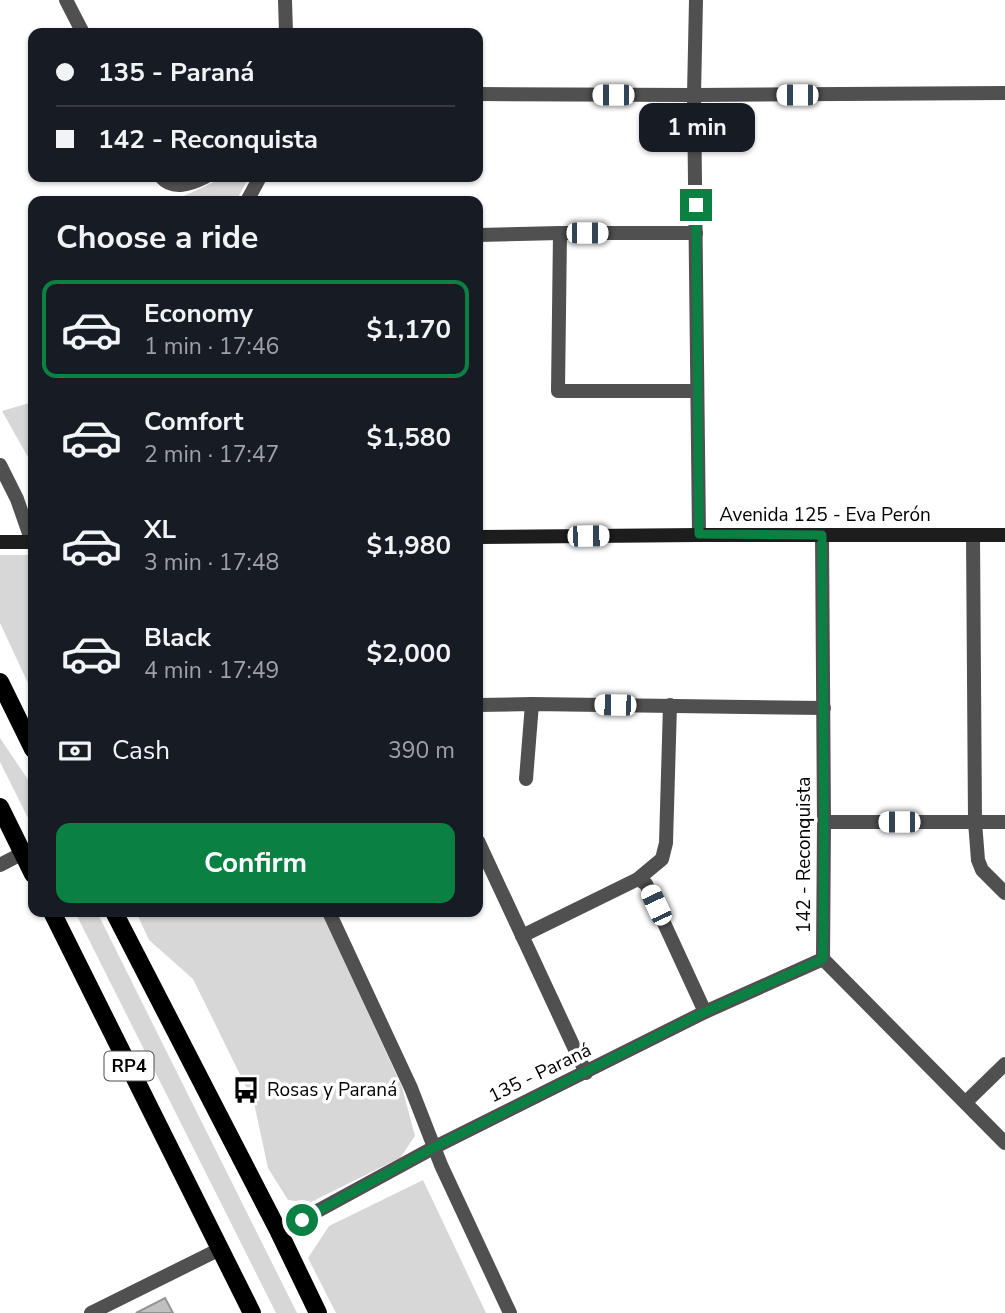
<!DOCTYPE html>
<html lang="en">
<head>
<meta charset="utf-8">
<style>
  :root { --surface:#171b24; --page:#242831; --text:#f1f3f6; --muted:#9ea1a6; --line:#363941; --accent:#0b8043 }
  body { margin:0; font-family:"Nunito Sans",sans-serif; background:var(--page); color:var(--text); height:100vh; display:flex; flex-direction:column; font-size:26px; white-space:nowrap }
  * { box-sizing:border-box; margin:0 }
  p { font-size:23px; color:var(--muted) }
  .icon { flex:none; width:38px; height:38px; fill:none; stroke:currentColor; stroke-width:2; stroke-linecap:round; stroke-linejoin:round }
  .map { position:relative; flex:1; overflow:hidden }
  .drawer { position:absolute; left:28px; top:196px; width:455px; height:721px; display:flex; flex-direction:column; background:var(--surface); border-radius:14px; box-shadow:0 2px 5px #0004 }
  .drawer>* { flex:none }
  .top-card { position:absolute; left:28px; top:28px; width:455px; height:154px; border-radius:14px; box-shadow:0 2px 5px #0004; display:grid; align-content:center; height:154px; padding:0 28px; background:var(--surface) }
  .end { position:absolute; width:32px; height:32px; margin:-16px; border:9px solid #0b8043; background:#fff; box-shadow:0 0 0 4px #fff }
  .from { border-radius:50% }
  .bubble { position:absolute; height:49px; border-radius:14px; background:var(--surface); box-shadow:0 2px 5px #0004; font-size:23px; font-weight:700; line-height:49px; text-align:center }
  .car { position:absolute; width:21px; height:42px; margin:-21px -10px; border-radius:9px; box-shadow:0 0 5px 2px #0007; background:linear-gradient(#fff 24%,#345 0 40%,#fff 0 76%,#345 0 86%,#fff 0) }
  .top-card b { display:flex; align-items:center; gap:24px; height:66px; font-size:26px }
  .top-card b+b { border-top:2px solid var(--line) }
  .top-card i { width:18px; height:18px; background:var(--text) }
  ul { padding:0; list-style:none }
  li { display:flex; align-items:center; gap:21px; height:98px; margin:0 14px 10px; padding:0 14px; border:4px solid transparent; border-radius:14px }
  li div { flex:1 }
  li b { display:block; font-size:26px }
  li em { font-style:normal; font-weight:700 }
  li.selected { border-color:var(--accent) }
  li>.icon { width:63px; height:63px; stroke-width:1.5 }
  h2 { padding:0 28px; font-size:32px; line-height:84px }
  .pay { display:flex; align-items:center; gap:18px; height:77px; padding:0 28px; font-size:26px }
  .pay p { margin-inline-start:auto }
  .button { display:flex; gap:14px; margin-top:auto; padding:14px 28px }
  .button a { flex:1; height:80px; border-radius:14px; background:var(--accent); color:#fff; font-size:28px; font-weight:700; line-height:80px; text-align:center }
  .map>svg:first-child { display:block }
  .green { fill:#d7d7d7 }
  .building { fill:#c0c0c0; stroke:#949494; stroke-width:2 }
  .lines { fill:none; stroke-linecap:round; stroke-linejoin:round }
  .street { stroke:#505050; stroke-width:14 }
  .secondary { stroke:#1d1d1d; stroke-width:14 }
  .primary { stroke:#000; stroke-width:18 }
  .route { stroke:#0b8043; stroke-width:9 }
  .labels { text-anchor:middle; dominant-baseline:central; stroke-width:7; stroke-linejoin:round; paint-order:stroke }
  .shield { fill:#fff; stroke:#4c4c4c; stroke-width:2 }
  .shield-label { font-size:18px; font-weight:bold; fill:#000 }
  .street-label { font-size:19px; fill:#000; stroke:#fff }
  .poi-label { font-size:19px; fill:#000; stroke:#fff; text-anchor:start }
</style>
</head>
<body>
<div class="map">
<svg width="1005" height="1313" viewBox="0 0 1005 1313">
  <rect width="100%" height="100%" fill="#fff"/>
  <g class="green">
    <polygon points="225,177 249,177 236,201 173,201"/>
    <polygon points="33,402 33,466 2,411"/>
    <polygon points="0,555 33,555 33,694 0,623"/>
    <polygon points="0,738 33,787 33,828 0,762"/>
    <polygon points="75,912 97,912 297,1313 276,1313"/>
    <polygon points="136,912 322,912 402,1087 415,1136 400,1158 309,1203 288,1200 268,1168 254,1103 193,979 149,940"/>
    <polygon points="423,1180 486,1313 336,1313 308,1258 329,1226"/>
  </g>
  <polygon class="building" points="165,1298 173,1313 136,1313"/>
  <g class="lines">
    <g class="street">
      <polyline points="66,0 83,33"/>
      <polyline points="285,0 286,33"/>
      <polyline points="696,0 694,95 699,535"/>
      <polyline points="478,94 694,95 1005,93"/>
      <path d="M 161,177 C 173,191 191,184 205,177"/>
      <polyline points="247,201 260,177"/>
      <polyline points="560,233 558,391 697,391"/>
      <polyline points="478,235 560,233 696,233"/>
      <polyline points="0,465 17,499 32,542"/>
      <polyline points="822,535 824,822 823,959 1005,1143"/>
      <polyline points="973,535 975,822 978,860 982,870 1005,893"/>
      <polyline points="478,705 532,704 824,708"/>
      <polyline points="526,779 532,704"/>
      <polyline points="824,822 1005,822"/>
      <polyline points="478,841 586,1073"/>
      <polyline points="0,865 23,853"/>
      <polyline points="638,879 646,884 705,1012"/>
      <polyline points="329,912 411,1088 441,1165 510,1313"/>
      <polyline points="522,936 638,879 662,859 666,843 670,705"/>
      <polyline points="966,1102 1005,1064"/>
      <polyline points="279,1232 433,1148 705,1012 823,959"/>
      <polyline points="91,1313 220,1249"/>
    </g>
    <g class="secondary">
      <polyline points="478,537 699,535 1005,535"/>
      <polyline points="0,542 33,542"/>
    </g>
    <g class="primary">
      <polyline points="0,682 33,749"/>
      <polyline points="0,807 33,874"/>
      <polyline points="52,912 252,1313"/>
      <polyline points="114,912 279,1232 318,1313"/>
    </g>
  </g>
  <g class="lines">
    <polyline class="route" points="302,1220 433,1148 705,1012 823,959 824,822 822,535 699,534 696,205"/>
  </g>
  <defs>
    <symbol id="bus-bare" viewBox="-9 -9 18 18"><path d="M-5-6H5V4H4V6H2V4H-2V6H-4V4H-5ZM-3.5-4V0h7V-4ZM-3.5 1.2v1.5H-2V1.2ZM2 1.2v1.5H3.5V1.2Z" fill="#000" stroke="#fff" stroke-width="2.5" paint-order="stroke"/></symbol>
  </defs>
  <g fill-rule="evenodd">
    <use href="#bus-bare" x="227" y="1071" width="38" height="38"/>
  </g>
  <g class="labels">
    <rect class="shield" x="104.5" y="1051.5" width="49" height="29" rx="5"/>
    <g class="shield-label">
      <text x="129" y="1066">RP4</text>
    </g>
    <g class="street-label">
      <text x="825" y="515">Avenida 125 - Eva Perón</text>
      <text transform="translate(804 855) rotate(-90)">142 - Reconquista</text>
      <text transform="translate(540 1073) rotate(-26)">135 - Paraná</text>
    </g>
    <g class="poi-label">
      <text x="267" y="1090">Rosas y Paraná</text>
    </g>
  </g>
</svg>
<i class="end from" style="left:302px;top:1220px"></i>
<i class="end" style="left:696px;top:205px"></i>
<div class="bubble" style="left:639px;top:103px;width:116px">1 min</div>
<i class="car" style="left:613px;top:95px;rotate:270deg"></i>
<i class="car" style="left:797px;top:95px;rotate:270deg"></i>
<i class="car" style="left:587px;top:233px;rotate:90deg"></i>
<i class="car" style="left:588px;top:536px;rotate:89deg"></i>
<i class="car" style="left:615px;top:705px;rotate:271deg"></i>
<i class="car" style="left:899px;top:822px;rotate:270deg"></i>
<i class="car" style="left:656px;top:905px;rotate:335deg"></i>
<div class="top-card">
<b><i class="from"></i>135 - Paraná</b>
<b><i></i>142 - Reconquista</b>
</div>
<section class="drawer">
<h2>Choose a ride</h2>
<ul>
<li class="selected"><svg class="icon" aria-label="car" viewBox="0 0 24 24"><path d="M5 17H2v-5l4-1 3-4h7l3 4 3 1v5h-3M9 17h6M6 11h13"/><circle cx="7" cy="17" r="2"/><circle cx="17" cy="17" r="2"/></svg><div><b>Economy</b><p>1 min · 17:46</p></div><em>$1,170</em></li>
<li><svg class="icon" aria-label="car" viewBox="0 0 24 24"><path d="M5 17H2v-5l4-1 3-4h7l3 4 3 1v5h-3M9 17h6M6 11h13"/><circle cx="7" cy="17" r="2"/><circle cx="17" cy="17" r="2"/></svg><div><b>Comfort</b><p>2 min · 17:47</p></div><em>$1,580</em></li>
<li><svg class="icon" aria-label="car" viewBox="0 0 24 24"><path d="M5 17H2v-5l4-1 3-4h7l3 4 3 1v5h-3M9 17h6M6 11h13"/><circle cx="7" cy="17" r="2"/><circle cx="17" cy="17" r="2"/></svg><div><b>XL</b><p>3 min · 17:48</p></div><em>$1,980</em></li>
<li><svg class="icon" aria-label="car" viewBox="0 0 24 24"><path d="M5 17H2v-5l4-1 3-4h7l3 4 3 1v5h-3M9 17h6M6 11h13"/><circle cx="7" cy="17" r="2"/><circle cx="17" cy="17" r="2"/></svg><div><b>Black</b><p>4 min · 17:49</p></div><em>$2,000</em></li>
</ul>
<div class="pay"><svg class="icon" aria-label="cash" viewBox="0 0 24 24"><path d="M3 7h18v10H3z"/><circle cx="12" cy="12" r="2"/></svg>Cash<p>390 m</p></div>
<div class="button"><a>Confirm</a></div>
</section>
</div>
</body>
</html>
